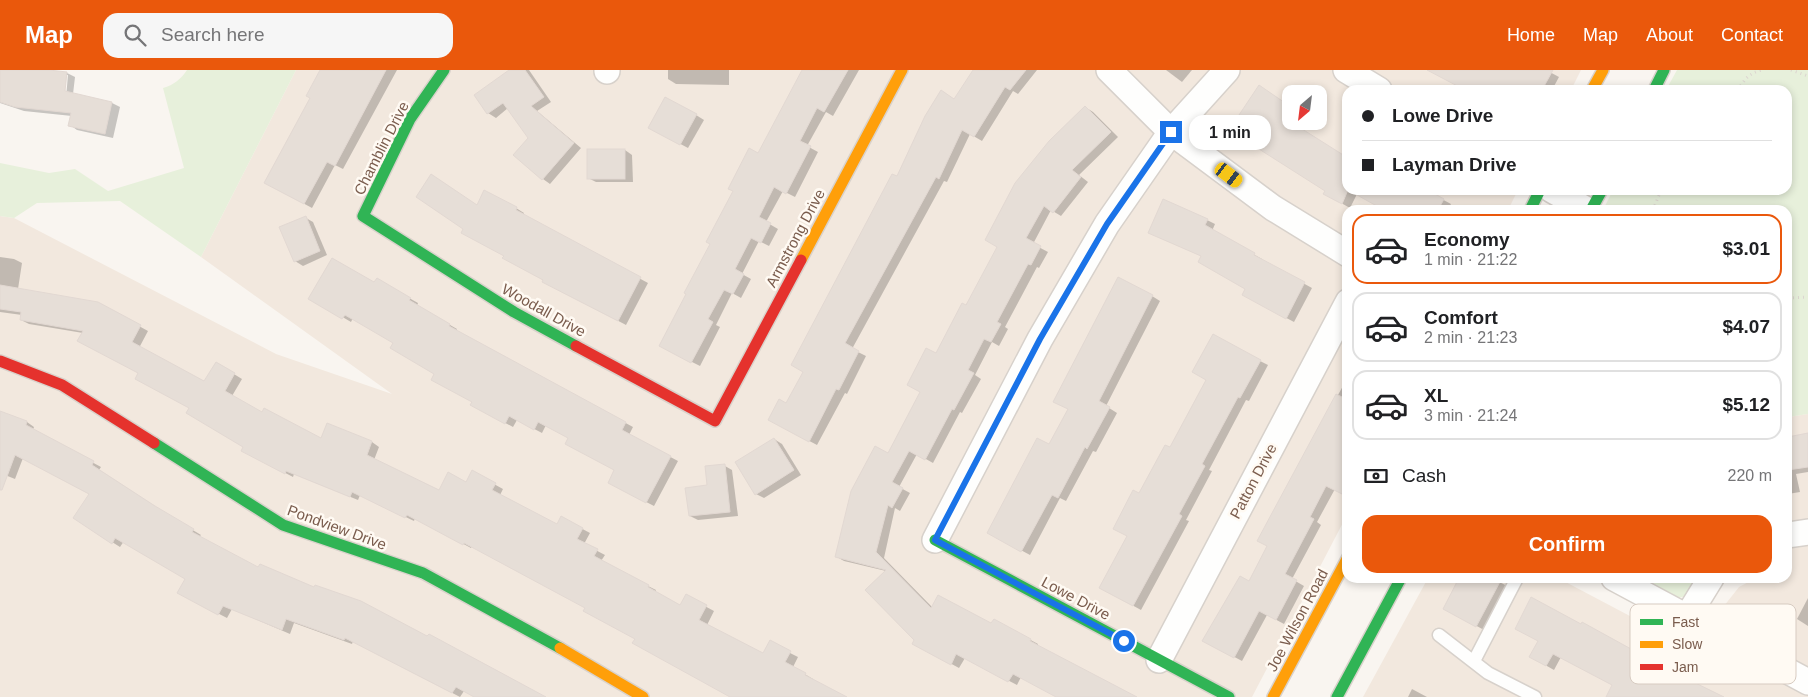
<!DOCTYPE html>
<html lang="en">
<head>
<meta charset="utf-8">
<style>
  :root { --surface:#fff; --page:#f6f6f6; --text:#202124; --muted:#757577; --line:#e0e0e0; --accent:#ea580c }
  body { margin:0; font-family:Helvetica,sans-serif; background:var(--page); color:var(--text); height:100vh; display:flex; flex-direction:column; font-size:19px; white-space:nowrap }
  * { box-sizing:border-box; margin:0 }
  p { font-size:16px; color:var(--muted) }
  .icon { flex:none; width:28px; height:28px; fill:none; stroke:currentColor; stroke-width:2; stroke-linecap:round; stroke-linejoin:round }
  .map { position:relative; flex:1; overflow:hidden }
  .details { position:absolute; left:1342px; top:135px; width:450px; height:378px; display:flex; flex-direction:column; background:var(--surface); border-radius:15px; box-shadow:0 2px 8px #0003 }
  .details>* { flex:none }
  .hud { position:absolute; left:1342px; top:15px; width:450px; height:110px; border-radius:15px; box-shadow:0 2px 8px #0003; display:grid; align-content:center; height:110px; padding:0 20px; background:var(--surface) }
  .needle { width:32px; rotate:208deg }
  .buttons { position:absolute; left:1282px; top:15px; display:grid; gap:10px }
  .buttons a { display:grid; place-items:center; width:45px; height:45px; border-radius:10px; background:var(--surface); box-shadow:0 2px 8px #0003; font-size:25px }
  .end { position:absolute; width:22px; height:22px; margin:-11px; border:6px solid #1a73e8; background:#fff; box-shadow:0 0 0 2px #fff }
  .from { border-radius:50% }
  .bubble { position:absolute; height:35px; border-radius:15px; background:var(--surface); box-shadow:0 2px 8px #0003; font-size:16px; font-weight:800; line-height:35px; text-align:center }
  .car { position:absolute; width:15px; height:30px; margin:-15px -8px; border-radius:6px; box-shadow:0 0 4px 1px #0007; background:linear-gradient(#f5c518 24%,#345 0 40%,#f5c518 0 76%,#345 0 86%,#f5c518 0) }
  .hud b { display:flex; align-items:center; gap:18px; height:48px; font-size:19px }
  .hud b+b { border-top:1px solid var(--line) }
  .hud i { width:12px; height:12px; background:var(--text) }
  ul { padding:9px 0 0; list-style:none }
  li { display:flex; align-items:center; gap:15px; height:70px; margin:0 10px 8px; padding:0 10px; border:2px solid var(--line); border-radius:15px }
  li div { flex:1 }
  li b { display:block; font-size:19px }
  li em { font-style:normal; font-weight:800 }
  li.current { border-color:var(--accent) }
  li>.icon { width:45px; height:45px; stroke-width:1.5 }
  .pay { display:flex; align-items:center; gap:12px; height:55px; padding:0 20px; font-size:19px }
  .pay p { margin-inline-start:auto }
  .button { display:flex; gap:10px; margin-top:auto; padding:10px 20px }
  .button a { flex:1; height:58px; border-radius:15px; background:var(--accent); color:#fff; font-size:20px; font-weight:800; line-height:58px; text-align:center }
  header { display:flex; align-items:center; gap:30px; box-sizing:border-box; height:70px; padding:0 25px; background:var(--accent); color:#fff }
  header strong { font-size:24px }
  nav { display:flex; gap:28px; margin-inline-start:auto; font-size:18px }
  .search { width:350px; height:45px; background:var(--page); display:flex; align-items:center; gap:12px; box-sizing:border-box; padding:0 18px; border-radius:15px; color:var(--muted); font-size:19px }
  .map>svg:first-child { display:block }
  .residential { fill:#f2e8de; fill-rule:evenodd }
  .green { fill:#e7f0db }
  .shadow { fill:#0003; fill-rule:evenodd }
  .building { fill:#e6ded7; stroke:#e2d8d2 }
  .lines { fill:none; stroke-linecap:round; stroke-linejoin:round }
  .lane-casing { stroke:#d7d1cb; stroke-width:15 }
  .street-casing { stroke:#d7d1cb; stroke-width:28 }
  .fast-casing { stroke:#d9d2cb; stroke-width:14 }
  .slow-casing { stroke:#d9d2cb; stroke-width:14 }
  .jam-casing { stroke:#d9d2cb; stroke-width:14 }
  .path { stroke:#dcd5d0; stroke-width:3; stroke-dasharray:1 4; stroke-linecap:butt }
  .lane { stroke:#fefefd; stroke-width:12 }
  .street { stroke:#fefefd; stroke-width:25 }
  .fast { stroke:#30b455; stroke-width:11 }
  .slow { stroke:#ff9f0a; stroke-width:11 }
  .jam { stroke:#e5322d; stroke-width:11 }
  .route { stroke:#1a73e8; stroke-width:6 }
  .labels { text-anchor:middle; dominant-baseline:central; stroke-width:5; stroke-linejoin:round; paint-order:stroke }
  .street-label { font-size:15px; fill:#7a5c4d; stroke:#fffaf3 }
  .key { fill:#fffaf3; stroke:#d7cbc1; stroke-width:1 }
  .key-label { font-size:14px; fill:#7a5c4d }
</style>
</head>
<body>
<header>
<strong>Map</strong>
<div class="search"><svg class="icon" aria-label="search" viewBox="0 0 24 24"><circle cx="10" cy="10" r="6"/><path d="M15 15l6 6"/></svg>Search here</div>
<nav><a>Home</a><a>Map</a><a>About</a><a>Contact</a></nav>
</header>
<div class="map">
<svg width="1808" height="627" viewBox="0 0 1808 627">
  <rect width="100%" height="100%" fill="#f9f5f0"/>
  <g class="residential">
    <path d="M 296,0 L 1581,0 L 1571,20 L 1348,20 L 1348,120 L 1518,120 L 1508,140 L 1348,140 L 1347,445 L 1252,627 L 0,627 L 0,146 L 14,148 L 276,284 L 392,324 L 201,187 ZM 1291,24 L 1319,24 L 1319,51 L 1291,51 Z"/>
    <polygon points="1808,344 1808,627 1363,627 1428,508 1558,508 1698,582 1724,536 1739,517 1756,508 1788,508 1788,347"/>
  </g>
  <g class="green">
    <path d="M 187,0 L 296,0 L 201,187 L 120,131 L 37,133 L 14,148 L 0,146 L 0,93 L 49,103 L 75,99 L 108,121 L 184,98 L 163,18 C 174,15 181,9 187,0 Z"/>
    <polygon points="1677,0 1808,0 1808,344 1788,347 1788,140 1603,140 1613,120 1788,120 1788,20 1666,20"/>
    <polygon points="1634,508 1704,508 1687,526 1672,529"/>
  </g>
  <g class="shadow">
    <path d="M 0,0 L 36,0 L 67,3 L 75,7 L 73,24 L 112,33 L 120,37 L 113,68 L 77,60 L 70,55 L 72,46 L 24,41 L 0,33 ZM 66,5 L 68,5 L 66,28 L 64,28 Z"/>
    <polygon points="321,0 397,0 343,99 335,95 312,138 273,117 312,28"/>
    <polygon points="511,0 529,0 551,32 537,41 581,78 550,114 543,109 514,85 529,68 508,38 496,48 488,43"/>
    <polygon points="668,0 729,0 729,15 676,14 668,9"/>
    <polygon points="805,0 859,0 833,46 826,42 807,76 818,82 795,127 783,121 766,152 778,159 769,176 759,171 742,204 751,209 741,228 732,223 716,255 720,257 700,296 668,280 759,84"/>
    <polygon points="974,0 1037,0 1018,24 1013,21 982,71 970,64 947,112 944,111 852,279 866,286 847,324 845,323 817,375 777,354 805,301 897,108 955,30"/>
    <polygon points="1166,0 1192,0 1182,12"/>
    <polygon points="1430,0 1546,0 1559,7 1552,20 1468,20"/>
    <polygon points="1267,21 1291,37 1291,51 1298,51 1295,56 1345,87 1348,82 1348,120 1425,120 1451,134 1448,140 1386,140 1357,124 1350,138 1325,124 1326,121"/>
    <polygon points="1085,37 1093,42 1118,67 1079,105 1088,112 1061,146 1051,140 1033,174 1048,182 1039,198 1037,197 1005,257 1008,259 999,276 992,272 975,305 981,309 962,343 960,342 933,393 917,384 899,417 910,423 900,441 895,438 884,488 933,538 992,555 994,550 1038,574 1038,576 1135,627 1058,627 1021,607 1017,615 965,588 959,598 922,578 916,570 886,501 844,491 837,487 922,322 936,285"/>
    <polygon points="696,45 704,50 688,78 658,62"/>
    <polygon points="625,80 632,85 633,112 596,112 588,108"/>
    <polygon points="477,136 516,138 524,143 523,145 648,213 626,255 552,216 505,185"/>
    <polygon points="306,148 313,152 327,185 303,196 295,191"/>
    <polygon points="1207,150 1215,154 1212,161 1262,189 1261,190 1312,218 1294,252 1251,229 1247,219 1202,186 1158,167"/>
    <polygon points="0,187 14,189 22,193 18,219 97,233 148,261 139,278 205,312 216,293 242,309 232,326 262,344 321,370 327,355 372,372 379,377 374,390 440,421 466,413 472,402 503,419 500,425 558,456 562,448 590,463 584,474 605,485 601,491 648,516 656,520 655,522 681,536 686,526 714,541 707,555 763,585 770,572 790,583 798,587 793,597 813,609 813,610 845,627 733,627 586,537 472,476 471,478 415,448 414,451 360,425 358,430 294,404 293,407 251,385 245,376 83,263 29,254 21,250 22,245 0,242"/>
    <polygon points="377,210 418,233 417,236 457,259 456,261 633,357 629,365 678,391 654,436 617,417 616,400 570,368 546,355 542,363 517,350 513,357 472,335 473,332 395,272 353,248 351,252 310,228 375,214"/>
    <polygon points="1152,226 1160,231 1106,336 1117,343 1096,382 1093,381 1066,431 1060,428 1030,485 996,467 1050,376"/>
    <polygon points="1260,291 1268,295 1249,331 1246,330 1209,400 1212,401 1186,450 1189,451 1141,540 1108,522 1128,466 1140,425 1171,379"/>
    <polygon points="1348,307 1348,426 1335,419 1317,452 1321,455 1292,509 1304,516 1284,554 1267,545 1242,591 1212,575 1250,512 1269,476 1290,411"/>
    <polygon points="0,343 27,352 34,357 33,360 101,397 99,400 163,442 201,465 199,467 259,499 536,627 476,627 464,621 460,627 353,571 352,574 294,553 290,564 232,539 227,548 186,527 186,508 124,471 120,477 112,472 90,424 23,388 15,409 0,403"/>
    <polygon points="1808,364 1808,402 1796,404 1800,422 1788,424 1788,368"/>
    <polygon points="774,369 782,374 801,405 764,428 756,424"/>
    <polygon points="725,396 732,400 738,446 698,450 690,446 709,416"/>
    <polygon points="1461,508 1492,508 1507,516 1484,560 1444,538"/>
    <polygon points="1808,528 1808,556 1797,549"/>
    <polygon points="1539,571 1719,627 1607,627 1614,615 1561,587 1554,600 1531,587"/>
    <polygon points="1412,619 1427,627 1408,627"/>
  </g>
  <g class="building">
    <polygon points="0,0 49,0 67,2 65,21 112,32 105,64 68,56 71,43 15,37 0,32"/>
    <polygon points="320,0 386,0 335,96 327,92 304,134 264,113 310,28 306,26"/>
    <polygon points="509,0 525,0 544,27 531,36 574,73 542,110 513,85 528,68 503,33 487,44 474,25"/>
    <polygon points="802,0 848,0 824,42 817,38 800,71 811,76 786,124 774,117 759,147 771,153 761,173 751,168 735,199 744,204 733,224 724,220 708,249 713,252 691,293 659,276 686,224 684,223 710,174 706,172 733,121 728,119 749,78 758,83"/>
    <polygon points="973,0 1026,0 1010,20 1005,17 974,67 962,60 939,109 936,107 845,273 859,281 839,320 836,319 809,372 768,350 779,329 786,333 803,302 791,295 892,104 897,106 925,46 941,20 954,29"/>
    <polygon points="1427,0 1553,0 1542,20 1465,20"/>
    <polygon points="1259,15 1291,37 1291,52 1348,88 1348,120 1428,120 1444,129 1438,140 1384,140 1348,120 1342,134 1323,124 1325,121 1229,60"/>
    <polygon points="665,27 697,44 680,75 648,58"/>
    <polygon points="1085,36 1111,62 1072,100 1081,107 1053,143 1044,136 1026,168 1041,176 1031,195 1028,194 997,252 1001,254 991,272 984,269 968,300 974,303 954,340 952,339 925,390 909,381 892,412 903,418 892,438 888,435 876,482 931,538 938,525 991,553 994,549 1031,569 1030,571 1137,627 1056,627 1013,604 1008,612 956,584 951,595 912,574 914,570 865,520 886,500 835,487 851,421 875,376 888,383 920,322 907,315 926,278 936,283 962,233 966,235 997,177 985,170 1015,113 1049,71"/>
    <rect x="587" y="79" width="38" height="30"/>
    <polygon points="431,104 477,135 484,120 517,137 516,140 641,207 618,251 542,212 543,210 502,188 504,186 461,163 463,159 416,127"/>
    <polygon points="1163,129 1208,149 1205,155 1255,183 1254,185 1305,212 1286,249 1242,225 1245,219 1198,192 1201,186 1148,163"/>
    <polygon points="306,146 320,181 294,192 279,157"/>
    <polygon points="332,188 374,212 377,208 411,228 409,230 450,254 449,256 626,352 622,360 671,386 646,433 608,413 614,400 565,374 568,368 538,352 534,360 509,346 505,354 470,335 472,332 431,310 434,304 390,278 393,273 345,245 342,249 308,229"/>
    <polygon points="1118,207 1153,225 1099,331 1110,337 1087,379 1085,377 1058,428 1052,425 1021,482 987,463 1037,368 1049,374 1068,339 1053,332"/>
    <polygon points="0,215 98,232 141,255 132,272 204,311 216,292 235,303 225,321 262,342 264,338 321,368 327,353 372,371 367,385 439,420 448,402 466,412 472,400 496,413 492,420 557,454 561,446 583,458 577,469 598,479 594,486 649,515 648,517 680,535 686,524 707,535 699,550 763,583 770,570 791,581 785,592 806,603 805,605 847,627 730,627 632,573 635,569 583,541 585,538 464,473 463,475 407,445 405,448 352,422 350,427 286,401 285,404 241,381 243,377 186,343 189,338 135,309 138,303 77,271 83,261 20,250 21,242 0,239"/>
    <polygon points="1213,264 1261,290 1240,328 1238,327 1202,394 1205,396 1179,444 1182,446 1133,536 1099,518 1127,466 1113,459 1133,420 1139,423 1165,375 1170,377 1206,310 1192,302"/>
    <polygon points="1336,324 1348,330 1348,414 1342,424 1326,416 1310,447 1314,449 1285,504 1297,510 1276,550 1259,541 1234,588 1202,571 1240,506 1249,511 1267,476 1257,471"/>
    <polygon points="0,341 27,351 26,355 94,391 92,395 155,436 194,459 192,462 258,497 260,494 314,517 315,515 361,531 427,566 429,564 546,627 474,627 456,617 452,623 345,568 344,570 286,549 282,560 223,536 218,545 177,523 185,509 115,468 112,474 73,448 89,424 15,385 2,420 0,420"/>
    <polygon points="1808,363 1808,397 1788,400 1788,367"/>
    <polygon points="774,368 794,400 755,425 735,392"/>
    <polygon points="725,394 730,442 689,446 685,418 707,415 705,396"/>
    <polygon points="1459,508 1502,508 1476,557 1443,539"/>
    <polygon points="1531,527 1581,554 1582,552 1671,601 1724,627 1606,627 1612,615 1553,584 1546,596 1529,587 1538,571 1515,559"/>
  </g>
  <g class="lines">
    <defs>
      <g id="lane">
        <polyline points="1439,565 1488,603 1535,627"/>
        <polyline points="1474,591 1517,508"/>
      </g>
      <g id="street">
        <polyline points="607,0 607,1"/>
        <polyline points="1109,0 1171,62 1273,138 1348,184"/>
        <polyline points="1346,0 1379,20"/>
        <polyline points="1552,120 1587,140"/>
        <polyline points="1788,465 1808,462"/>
        <polyline points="935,470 1040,269 1107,154 1171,62 1227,0"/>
        <polyline points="1614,508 1808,612"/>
        <polyline points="1687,547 1711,508"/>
        <polyline points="1159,590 1348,232"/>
      </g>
      <g id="fast">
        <polyline points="444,0 410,49 363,146 514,242 576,276"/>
        <polyline points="1654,20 1664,0"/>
        <polyline points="1530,140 1540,120"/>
        <polyline points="1591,140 1602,120"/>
        <polyline points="154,373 283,455 423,503 560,578"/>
        <polyline points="935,470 1229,627"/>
        <polyline points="1337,627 1401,508"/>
      </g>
      <g id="slow">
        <polyline points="1592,20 1603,0"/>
        <polyline points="801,190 902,0"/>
        <polyline points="560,578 643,627"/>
        <polyline points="1273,627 1348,487"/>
      </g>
      <g id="jam">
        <polyline points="576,276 715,351 801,190"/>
        <polyline points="0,291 62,315 154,373"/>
      </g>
    </defs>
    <use href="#lane" class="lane-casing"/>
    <use href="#street" class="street-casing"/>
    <use href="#fast" class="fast-casing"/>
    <use href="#slow" class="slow-casing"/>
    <use href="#jam" class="jam-casing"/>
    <g class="path">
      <polyline points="1791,0 1808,6"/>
      <path d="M 1738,20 C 1744,10 1749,3 1762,0"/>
      <polyline points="1653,140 1661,120"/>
      <polyline points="1788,228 1808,227"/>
    </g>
    <use href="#lane" class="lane"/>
    <use href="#street" class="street"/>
    <use href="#fast" class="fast"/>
    <use href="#slow" class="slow"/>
    <use href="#jam" class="jam"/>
  </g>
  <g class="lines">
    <polyline class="route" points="1124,571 935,470 1040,269 1107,154 1171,62"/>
  </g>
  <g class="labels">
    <g class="street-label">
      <text transform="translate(381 78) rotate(-63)">Chamblin Drive</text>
      <text transform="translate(795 168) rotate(-62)">Armstrong Drive</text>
      <text transform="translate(544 240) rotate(29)">Woodall Drive</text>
      <text transform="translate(1253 411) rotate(-62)">Patton Drive</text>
      <text transform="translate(337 457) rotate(20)">Pondview Drive</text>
      <text transform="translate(1076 528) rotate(28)">Lowe Drive</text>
      <text transform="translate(1297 550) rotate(-62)">Joe Wilson Road</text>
    </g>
  </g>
  <rect x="1630" y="534" width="166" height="80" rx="8" class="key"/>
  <rect x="1640" y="549" width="23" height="6" fill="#30b455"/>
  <rect x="1640" y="571" width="23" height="7" fill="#ff9f0a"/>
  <rect x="1640" y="594" width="23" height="6" fill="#e5322d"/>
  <g class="key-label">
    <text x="1672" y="557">Fast</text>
    <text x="1672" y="579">Slow</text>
    <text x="1672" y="602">Jam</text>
  </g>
</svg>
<div class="buttons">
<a><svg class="needle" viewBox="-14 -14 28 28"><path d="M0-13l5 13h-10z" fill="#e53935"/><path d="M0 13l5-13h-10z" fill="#757577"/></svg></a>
</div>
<i class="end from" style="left:1124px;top:571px"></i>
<i class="end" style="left:1171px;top:62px"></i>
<div class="bubble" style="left:1189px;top:45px;width:82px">1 min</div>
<i class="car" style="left:1229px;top:105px;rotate:127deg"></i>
<div class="hud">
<b><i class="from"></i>Lowe Drive</b>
<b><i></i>Layman Drive</b>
</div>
<section class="details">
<ul>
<li class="current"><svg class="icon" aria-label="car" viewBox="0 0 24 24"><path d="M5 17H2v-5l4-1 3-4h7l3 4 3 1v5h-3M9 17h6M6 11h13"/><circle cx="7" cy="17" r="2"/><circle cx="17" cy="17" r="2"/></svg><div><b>Economy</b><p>1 min · 21:22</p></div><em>$3.01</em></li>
<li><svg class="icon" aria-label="car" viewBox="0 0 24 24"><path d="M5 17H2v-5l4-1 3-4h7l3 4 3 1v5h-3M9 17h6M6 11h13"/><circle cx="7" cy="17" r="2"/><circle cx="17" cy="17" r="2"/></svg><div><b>Comfort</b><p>2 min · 21:23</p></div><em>$4.07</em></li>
<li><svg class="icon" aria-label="car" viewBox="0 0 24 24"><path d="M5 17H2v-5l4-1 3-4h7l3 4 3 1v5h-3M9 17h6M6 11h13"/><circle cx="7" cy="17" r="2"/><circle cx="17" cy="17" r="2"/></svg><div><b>XL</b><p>3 min · 21:24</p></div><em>$5.12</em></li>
</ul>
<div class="pay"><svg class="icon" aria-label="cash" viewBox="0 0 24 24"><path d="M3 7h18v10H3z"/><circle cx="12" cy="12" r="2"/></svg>Cash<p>220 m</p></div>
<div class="button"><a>Confirm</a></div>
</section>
</div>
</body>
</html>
